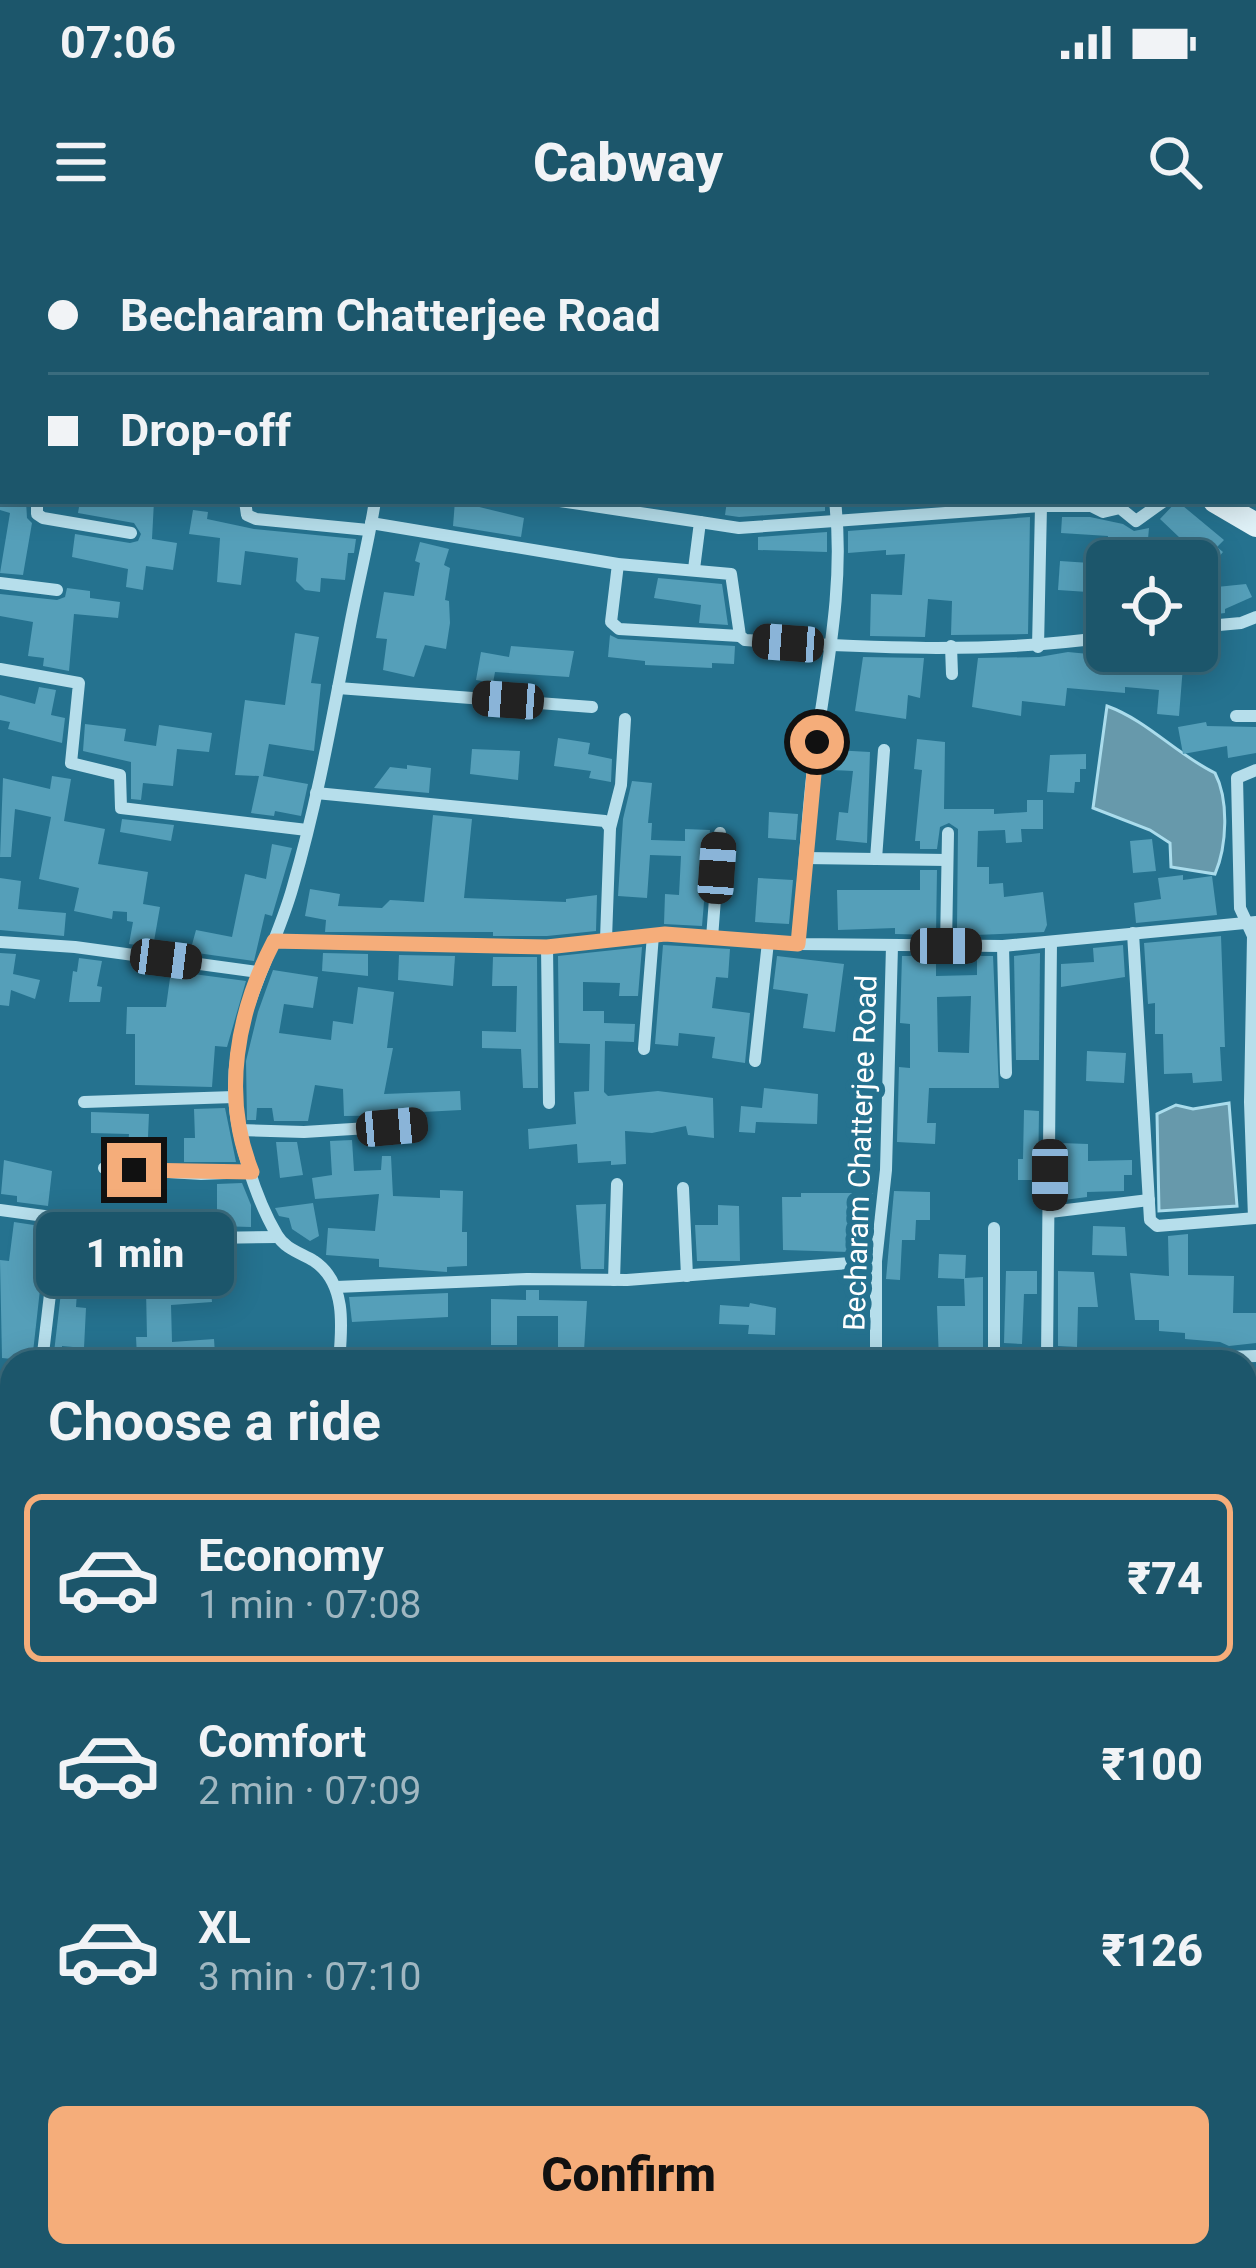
<!DOCTYPE html>
<html lang="en">
<head>
<meta charset="utf-8">
<style>
  :root { --surface:#1c566b; --page:#295f73; --text:#f1f3f6; --muted:#a0b7c1; --line:#3a6c7e; --accent:#f5ad7a }
  body { margin:0; font-family:Roboto,sans-serif; background:var(--page); color:var(--text); height:100vh; display:flex; flex-direction:column; font-size:45px; white-space:nowrap }
  * { box-sizing:border-box; margin:0 }
  p { font-size:39px; color:var(--muted) }
  .icon { flex:none; width:66px; height:66px; fill:none; stroke:currentColor; stroke-width:2; stroke-linecap:round; stroke-linejoin:round }
  .map { position:relative; flex:1; overflow:hidden }
  .drawer { position:absolute; left:0px; top:1110px; width:1257px; height:918px; display:flex; flex-direction:column; background:var(--surface); border-radius:36px 36px 0 0; box-shadow:0 6px 30px #0003,0 0 0 3px var(--line) }
  .drawer>* { flex:none }
  .top-card { position:absolute; left:0px; top:0px; width:1257px; height:264px; box-shadow:0 6px 30px #0003,0 0 0 3px var(--line); display:grid; align-content:center; height:264px; padding:0 48px; background:var(--surface) }
  .fabs { position:absolute; left:1086px; top:300px; display:grid; gap:24px }
  .fabs a { display:grid; place-items:center; width:132px; height:132px; border-radius:18px; background:var(--surface); box-shadow:0 6px 30px #0003,0 0 0 3px var(--line); font-size:60px }
  .end { position:absolute; width:54px; height:54px; margin:-27px; border:15px solid #f5ad7a; background:#111; box-shadow:0 0 0 6px #111 }
  .from { border-radius:50% }
  .bubble { position:absolute; height:84px; border-radius:18px; background:var(--surface); box-shadow:0 6px 30px #0003,0 0 0 3px var(--line); font-size:39px; font-weight:800; line-height:84px; text-align:center }
  .car { position:absolute; width:36px; height:72px; margin:-36px -18px; border-radius:15px; box-shadow:0 0 9px 3px #0007; background:linear-gradient(#222 24%,#8ab4d8 0 40%,#222 0 76%,#8ab4d8 0 86%,#222 0) }
  .top-card b { display:flex; align-items:center; gap:42px; height:114px; font-size:45px }
  .top-card b+b { border-top:3px solid var(--line) }
  .top-card i { width:30px; height:30px; background:var(--text) }
  ul { padding:0; list-style:none }
  li { display:flex; align-items:center; gap:36px; height:168px; margin:0 24px 18px; padding:0 24px; border:6px solid transparent; border-radius:18px }
  li div { flex:1 }
  li b { display:block; font-size:45px }
  li em { font-style:normal; font-weight:800 }
  li.selected { border-color:var(--accent) }
  li>.icon { width:108px; height:108px; stroke-width:1.5 }
  h2 { padding:0 48px; font-size:54px; line-height:144px }
  .button { display:flex; gap:24px; margin-top:auto; padding:24px 48px }
  .button a { flex:1; height:138px; border-radius:18px; background:var(--accent); color:#111; font-size:48px; font-weight:800; line-height:138px; text-align:center }
  .status { display:flex; justify-content:space-between; align-items:center; height:84px; padding:0 60px; background:var(--surface); direction:ltr }
  .status svg { height:33px; fill:currentColor }
  header { display:flex; justify-content:space-between; align-items:center; height:156px; padding:0 48px; background:var(--surface); font-size:54px; font-weight:800 }
  .map>svg:first-child { display:block }
  .water { fill:#6799ab; stroke:#aadcec; stroke-width:3 }
  .building { fill:#559fb9; fill-rule:evenodd }
  .lines { fill:none; stroke-linecap:round; stroke-linejoin:round }
  .street { stroke:#b6deeb; stroke-width:12 }
  .secondary { stroke:#e1f3f9; stroke-width:24 }
  .route { stroke:#f5ad7a; stroke-width:15 }
  .labels { text-anchor:middle; dominant-baseline:central; stroke-width:12; stroke-linejoin:round; paint-order:stroke }
  .street-label { font-size:30px; fill:#fff; stroke:#25728f }
</style>
</head>
<body>
<div class="status"><b>07:06</b><svg viewBox="0 0 49 12"><path d="M0 12V9h3v3zM5 12V6h3v6zM10 12V3h3v9zM15 12V0h3v12zM26 1h20v11H26zM47 4h2v5h-2z"/></svg></div>
<header><svg class="icon" aria-label="menu" viewBox="0 0 24 24"><path d="M4 6h16M4 12h16M4 18h16"/></svg>Cabway<svg class="icon" aria-label="search" viewBox="0 0 24 24"><circle cx="10" cy="10" r="6"/><path d="M15 15l6 6"/></svg></header>
<div class="map">
<svg width="1256" height="2028" viewBox="0 0 1256 2028">
  <rect width="100%" height="100%" fill="#25728f"/>
  <g class="water">
    <path d="M 1107,466 C 1148,481 1176,514 1215,533 C 1229,560 1227,606 1215,634 L 1171,627 L 1170,603 L 1150,590 L 1093,568 Z"/>
    <polygon points="1229,863 1237,966 1159,971 1157,874 1176,865 1193,869"/>
  </g>
  <g class="building">
    <polygon points="0,261 26,261 27,278 32,283 23,335 0,333 10,273 0,270"/>
    <polygon points="80,261 154,261 152,299 177,303 173,330 146,326 143,350 126,347 128,329 72,317 75,294 130,303 138,301 141,294 134,283 78,273"/>
    <polygon points="455,261 524,278 521,297 453,286"/>
    <polygon points="727,261 825,261 825,271 739,277 725,275"/>
    <polygon points="1177,261 1224,300 1217,307 1223,312 1213,324 1203,315 1194,321 1193,304 1180,321 1169,312 1180,298 1160,279"/>
    <polygon points="193,270 208,272 207,279 254,289 356,299 354,313 348,313 345,340 321,338 320,352 305,350 296,341 298,318 245,311 241,345 217,342 220,298 189,294"/>
    <polygon points="1030,277 1028,394 951,395 952,361 928,359 925,397 870,396 871,354 902,355 905,314 886,315 886,310 848,313 848,291"/>
    <polygon points="1062,277 1090,277 1123,284 1134,291 1149,288 1148,299 1138,298 1146,319 1106,311 1108,296 1061,293"/>
    <polygon points="827,292 827,312 758,310 758,297"/>
    <polygon points="420,302 449,309 444,325 450,328 445,360 449,361 450,383 446,409 425,405 414,437 383,430 387,399 376,398 384,352 414,356 420,323 415,321"/>
    <polygon points="1060,321 1105,324 1103,353 1058,350"/>
    <polygon points="658,338 722,344 728,385 699,383 701,365 654,358"/>
    <polygon points="1246,344 1252,357 1225,369 1225,373 1200,376 1197,349"/>
    <polygon points="67,348 90,351 90,358 120,362 118,378 74,374 69,431 43,426 44,418 28,416 33,382 0,376 0,354 57,360 65,357"/>
    <polygon points="295,393 319,397 311,443 321,444 314,511 269,504 263,536 308,544 301,576 275,571 274,576 251,573 259,536 235,535 245,460 285,465"/>
    <polygon points="610,395 618,399 735,406 734,424 712,423 712,428 645,425 645,421 608,417"/>
    <polygon points="511,406 574,411 569,437 495,432 493,443 476,440 481,412 509,417"/>
    <polygon points="1135,411 1210,414 1208,429 1183,426 1179,476 1157,474 1159,450 1125,447 1125,453 1067,448 1065,466 1022,461 1021,476 972,467 978,418 1039,417 1068,412 1099,415 1098,424 1134,427"/>
    <polygon points="863,417 924,418 920,458 908,455 906,479 855,471"/>
    <polygon points="39,447 56,450 51,475 65,478 62,503 8,489 10,482 0,480 0,455 35,464"/>
    <polygon points="1206,482 1207,486 1256,487 1256,513 1228,518 1227,506 1183,514 1178,487"/>
    <polygon points="85,484 126,489 124,501 156,506 159,485 212,493 209,512 177,509 173,546 143,543 141,560 131,559 131,522 83,511"/>
    <polygon points="558,498 590,503 588,514 612,519 611,542 589,538 591,531 554,526"/>
    <polygon points="917,499 945,502 944,569 994,569 994,574 1027,572 1027,560 1043,560 1043,589 1021,589 1022,602 1006,603 1005,590 978,591 977,627 989,627 989,644 1003,643 1004,657 1043,652 1047,685 1044,692 976,695 968,690 957,689 958,589 949,583 940,587 937,609 920,609 920,601 915,601 922,530 914,529"/>
    <polygon points="472,509 520,511 518,540 470,534"/>
    <polygon points="834,510 870,512 867,603 836,600 839,572 848,573 853,531 833,530"/>
    <polygon points="1086,514 1086,529 1080,529 1080,542 1075,542 1074,553 1047,552 1050,515"/>
    <polygon points="407,525 431,528 429,553 374,548 390,527 407,529"/>
    <polygon points="52,536 71,539 64,581 105,589 98,624 148,632 143,664 160,667 153,707 129,704 133,682 127,681 127,672 113,671 112,679 74,671 79,648 39,639 51,577 15,569 11,617 0,617 3,538 50,549"/>
    <polygon points="632,541 652,543 648,583 652,583 651,600 685,601 685,589 710,590 702,686 664,684 665,654 679,655 681,616 650,615 647,658 618,656 623,579"/>
    <polygon points="769,572 798,574 796,600 768,598"/>
    <polygon points="433,575 472,579 464,658 566,662 566,659 597,655 596,691 547,696 493,696 493,692 325,692 326,680 305,676 310,649 340,654 338,666 382,668 390,660 424,662"/>
    <polygon points="122,579 174,585 171,601 120,592"/>
    <polygon points="1152,599 1156,631 1133,633 1130,601"/>
    <polygon points="272,604 292,608 272,676 265,674 254,721 190,712 196,690 232,697 245,634 266,639"/>
    <polygon points="920,630 937,630 936,695 895,694 895,688 838,690 837,650 920,650"/>
    <polygon points="1183,635 1183,640 1212,636 1217,675 1136,683 1134,663 1161,659 1158,638"/>
    <polygon points="0,638 21,641 18,669 66,673 64,696 0,690"/>
    <polygon points="758,638 793,640 789,684 755,682"/>
    <polygon points="1221,696 1225,807 1220,807 1222,841 1193,843 1192,833 1164,834 1163,794 1155,794 1155,763 1148,764 1144,703"/>
    <polygon points="663,705 730,709 728,738 716,737 712,768 750,773 745,823 712,818 715,797 679,793 678,806 655,804"/>
    <polygon points="1123,705 1125,737 1061,747 1061,724 1094,722 1093,708"/>
    <polygon points="642,707 638,756 619,756 620,743 583,742 583,771 604,771 604,783 635,784 634,802 605,801 604,852 608,856 658,851 713,858 714,898 688,895 686,886 652,893 625,891 626,924 611,925 611,921 578,923 577,904 529,909 528,889 576,884 574,852 589,851 590,804 559,803 558,716"/>
    <polygon points="0,713 16,714 13,734 40,740 35,759 11,750 9,766 0,765"/>
    <polygon points="323,713 368,714 368,736 322,731"/>
    <polygon points="1040,713 1039,820 1016,820 1014,716"/>
    <polygon points="399,715 455,716 453,746 398,740"/>
    <polygon points="777,716 844,724 835,792 803,788 808,754 773,749"/>
    <path d="M 902,716 L 936,716 L 936,736 L 977,735 L 977,716 L 993,716 L 999,848 L 929,848 L 927,883 L 936,883 L 935,904 L 897,902 L 899,827 L 910,828 L 910,784 L 900,783 ZM 971,756 L 969,813 L 938,812 L 937,757 Z"/>
    <polygon points="493,717 537,717 538,848 523,848 521,809 482,808 482,791 516,792 517,746 492,746"/>
    <polygon points="79,718 102,721 97,746 102,747 100,762 69,762 73,731 77,732"/>
    <polygon points="273,730 318,737 313,768 284,764 279,793 331,800 333,781 353,784 358,747 394,752 387,808 393,808 384,854 460,851 461,870 423,872 423,875 344,876 343,849 315,845 308,881 274,881 272,868 257,868 256,880 247,880 246,821 258,772"/>
    <polygon points="171,731 246,741 227,807 215,806 212,847 135,845 135,794 126,794 127,767 166,767"/>
    <polygon points="1087,811 1126,813 1124,843 1086,841"/>
    <polygon points="764,848 818,854 817,884 756,882 755,893 739,892 741,866 762,868"/>
    <polygon points="225,868 236,922 184,922 184,898 195,898 194,869"/>
    <polygon points="1024,870 1039,871 1038,940 1018,940 1018,919 1023,919"/>
    <polygon points="91,872 149,874 147,920 127,919 129,894 91,893"/>
    <polygon points="352,900 354,931 381,930 382,916 391,916 393,956 440,958 440,950 463,951 462,992 467,992 467,1026 447,1027 447,1032 379,1027 379,1019 326,1015 328,988 375,991 379,954 315,959 312,938 332,935 330,901"/>
    <polygon points="276,902 297,902 303,935 280,938"/>
    <polygon points="1060,903 1088,904 1088,921 1132,920 1132,935 1124,935 1124,951 1087,952 1087,957 1064,960 1064,939 1059,940"/>
    <polygon points="4,920 52,931 48,966 17,962 17,956 1,954"/>
    <polygon points="242,943 251,965 251,987 217,986 217,944"/>
    <polygon points="894,951 930,952 930,980 916,980 915,1000 902,1000 900,1040 886,1039"/>
    <polygon points="801,953 873,953 871,971 851,971 849,1012 783,1010 782,957 801,957"/>
    <polygon points="313,963 319,996 310,1001 292,989 289,978 279,976 275,968"/>
    <polygon points="606,964 604,1029 581,1029 576,965"/>
    <polygon points="718,965 739,966 740,1021 697,1021 695,985 718,985"/>
    <polygon points="14,982 47,987 32,1121 2,1118 0,1020 9,1021"/>
    <polygon points="1093,986 1125,987 1127,1016 1092,1015"/>
    <polygon points="68,990 132,998 130,1013 125,1012 123,1040 96,1038 97,1011 66,1006"/>
    <polygon points="1188,994 1188,1035 1234,1036 1233,1073 1256,1073 1256,1103 1229,1106 1220,1102 1185,1099 1185,1093 1159,1091 1159,1080 1135,1080 1130,1033 1169,1036 1168,996"/>
    <polygon points="939,1014 966,1015 965,1038 983,1037 983,1109 978,1110 978,1122 939,1122 937,1066 965,1066 964,1039 938,1038"/>
    <polygon points="1006,1031 1037,1031 1037,1054 1024,1054 1022,1104 1004,1103"/>
    <polygon points="1058,1031 1094,1032 1098,1067 1078,1067 1077,1107 1058,1106"/>
    <polygon points="63,1035 78,1037 76,1067 86,1068 84,1108 62,1106 62,1121 53,1121"/>
    <polygon points="210,1041 212,1062 171,1065 172,1102 214,1099 215,1114 170,1119 137,1117 136,1097 147,1097 146,1050 177,1050 177,1042"/>
    <polygon points="526,1050 539,1050 539,1060 587,1061 584,1111 558,1111 558,1076 517,1076 517,1105 491,1105 491,1059 526,1060"/>
    <polygon points="448,1053 448,1077 352,1082 349,1057"/>
    <polygon points="750,1063 776,1068 775,1095 748,1094 749,1085 719,1084 720,1065 749,1067"/>
  </g>
  <g class="lines">
    <g class="street">
      <polyline points="565,0 565,3"/>
      <polyline points="839,0 839,3"/>
      <polyline points="422,3 422,0"/>
      <polyline points="506,3 507,0"/>
      <polyline points="665,3 668,0"/>
      <polyline points="1254,30 1256,30"/>
      <polyline points="0,54 3,75"/>
      <polyline points="1254,106 1256,106"/>
      <polyline points="0,194 3,186"/>
      <polyline points="37,261 37,274 43,278 131,293"/>
      <polyline points="245,261 247,275 256,279 368,290"/>
      <polyline points="560,261 700,282 694,329"/>
      <polyline points="1041,266 1091,266 1103,272 1120,268 1136,281 1164,261"/>
      <polyline points="700,282 739,288 1041,266 1038,407"/>
      <path d="M 371,283 L 618,324 L 731,334 L 740,396 L 745,400 C 865,408 988,414 1107,397"/>
      <polyline points="618,324 611,382 619,389 740,396"/>
      <polyline points="0,343 57,350"/>
      <polyline points="1197,387 1241,383 1256,377"/>
      <polyline points="951,406 952,434"/>
      <polyline points="0,429 79,443 71,523 120,535 121,568 307,590"/>
      <polyline points="338,448 592,467"/>
      <polyline points="1236,476 1256,476"/>
      <polyline points="884,510 876,619 947,620"/>
      <polyline points="316,553 605,581 610,588 606,699"/>
      <polyline points="610,588 621,545 625,479"/>
      <polyline points="805,618 876,619"/>
      <polyline points="1133,693 1150,980 1157,986 1256,978"/>
      <polyline points="712,698 720,593"/>
      <polyline points="0,702 75,707 258,732"/>
      <polyline points="275,702 547,707 665,694 798,704 1003,706 1256,682"/>
      <path d="M 798,704 C 803,648 806,593 812,537 C 822,446 846,354 835,261"/>
      <polyline points="946,706 948,593"/>
      <polyline points="1003,706 1006,833"/>
      <polyline points="547,707 549,863"/>
      <polyline points="644,809 653,695"/>
      <polyline points="755,821 768,702"/>
      <polyline points="84,862 234,857"/>
      <polyline points="240,890 304,892 417,885"/>
      <polyline points="104,928 201,934 252,932"/>
      <polyline points="683,948 687,1036"/>
      <polyline points="0,970 206,998 278,997"/>
      <polyline points="1050,972 1149,960"/>
      <polyline points="1254,978 1250,862 1253,696 1240,668 1237,538 1256,530"/>
      <polyline points="994,988 994,1122"/>
      <polyline points="614,1040 617,944"/>
      <polyline points="336,1047 527,1039 627,1040 876,1021"/>
      <polyline points="994,1117 1143,1120 1256,1116"/>
      <polyline points="1047,1118 1051,702"/>
      <polyline points="42,1122 59,978"/>
      <path d="M 339,1122 C 342,1088 347,1043 314,1021 C 301,1013 285,1009 277,995 C 255,958 233,889 234,847 C 234,772 274,715 293,646 C 317,564 332,479 348,396 C 356,351 368,306 375,261"/>
      <polyline points="876,1122 876,1021 886,930 892,706"/>
      <polyline points="0,1253 12,1253"/>
      <polyline points="1245,1303 1256,1304"/>
      <polyline points="0,1306 12,1306"/>
      <polyline points="0,1481 12,1483"/>
      <polyline points="0,1577 12,1580"/>
      <polyline points="0,1721 12,1803"/>
      <polyline points="1245,1731 1256,1729"/>
      <polyline points="0,2010 12,2011"/>
      <polyline points="649,2016 670,2028"/>
      <polyline points="774,2016 776,2028"/>
      <polyline points="176,2028 178,2016"/>
      <polyline points="295,2028 296,2016"/>
      <polyline points="516,2028 520,2016"/>
      <polyline points="911,2028 914,2016"/>
      <polyline points="1196,2028 1197,2016"/>
    </g>
    <g class="secondary">
      <polyline points="1095,0 1095,3"/>
      <polyline points="1215,261 1256,285"/>
    </g>
  </g>
  <g class="lines">
    <path class="route" d="M 134,930 L 252,932 C 221,856 237,772 274,701 L 547,707 L 665,694 L 798,704 L 817,502"/>
  </g>
  <g class="labels">
    <g class="street-label">
      <text transform="translate(860 913) rotate(-88)">Becharam Chatterjee Road</text>
    </g>
  </g>
</svg>
<div class="fabs">
<a><svg class="icon" aria-label="locate" viewBox="0 0 24 24"><circle cx="12" cy="12" r="6"/><path d="M12 2v4M12 18v4M2 12h4M18 12h4"/></svg></a>
</div>
<i class="end from" style="left:817px;top:502px"></i>
<i class="end" style="left:134px;top:930px"></i>
<div class="bubble" style="left:36px;top:972px;width:198px">1 min</div>
<i class="car" style="left:788px;top:403px;rotate:274deg"></i>
<i class="car" style="left:508px;top:460px;rotate:274deg"></i>
<i class="car" style="left:717px;top:628px;rotate:4deg"></i>
<i class="car" style="left:946px;top:706px;rotate:90deg"></i>
<i class="car" style="left:166px;top:719px;rotate:97deg"></i>
<i class="car" style="left:392px;top:887px;rotate:85deg"></i>
<i class="car" style="left:1050px;top:935px;rotate:180deg"></i>
<div class="top-card">
<b><i class="from"></i>Becharam Chatterjee Road</b>
<b><i></i>Drop-off</b>
</div>
<section class="drawer">
<h2>Choose a ride</h2>
<ul>
<li class="selected"><svg class="icon" aria-label="car" viewBox="0 0 24 24"><path d="M5 17H2v-5l4-1 3-4h7l3 4 3 1v5h-3M9 17h6M6 11h13"/><circle cx="7" cy="17" r="2"/><circle cx="17" cy="17" r="2"/></svg><div><b>Economy</b><p>1 min · 07:08</p></div><em>₹74</em></li>
<li><svg class="icon" aria-label="car" viewBox="0 0 24 24"><path d="M5 17H2v-5l4-1 3-4h7l3 4 3 1v5h-3M9 17h6M6 11h13"/><circle cx="7" cy="17" r="2"/><circle cx="17" cy="17" r="2"/></svg><div><b>Comfort</b><p>2 min · 07:09</p></div><em>₹100</em></li>
<li><svg class="icon" aria-label="car" viewBox="0 0 24 24"><path d="M5 17H2v-5l4-1 3-4h7l3 4 3 1v5h-3M9 17h6M6 11h13"/><circle cx="7" cy="17" r="2"/><circle cx="17" cy="17" r="2"/></svg><div><b>XL</b><p>3 min · 07:10</p></div><em>₹126</em></li>
</ul>
<div class="button"><a>Confirm</a></div>
</section>
</div>
</body>
</html>
